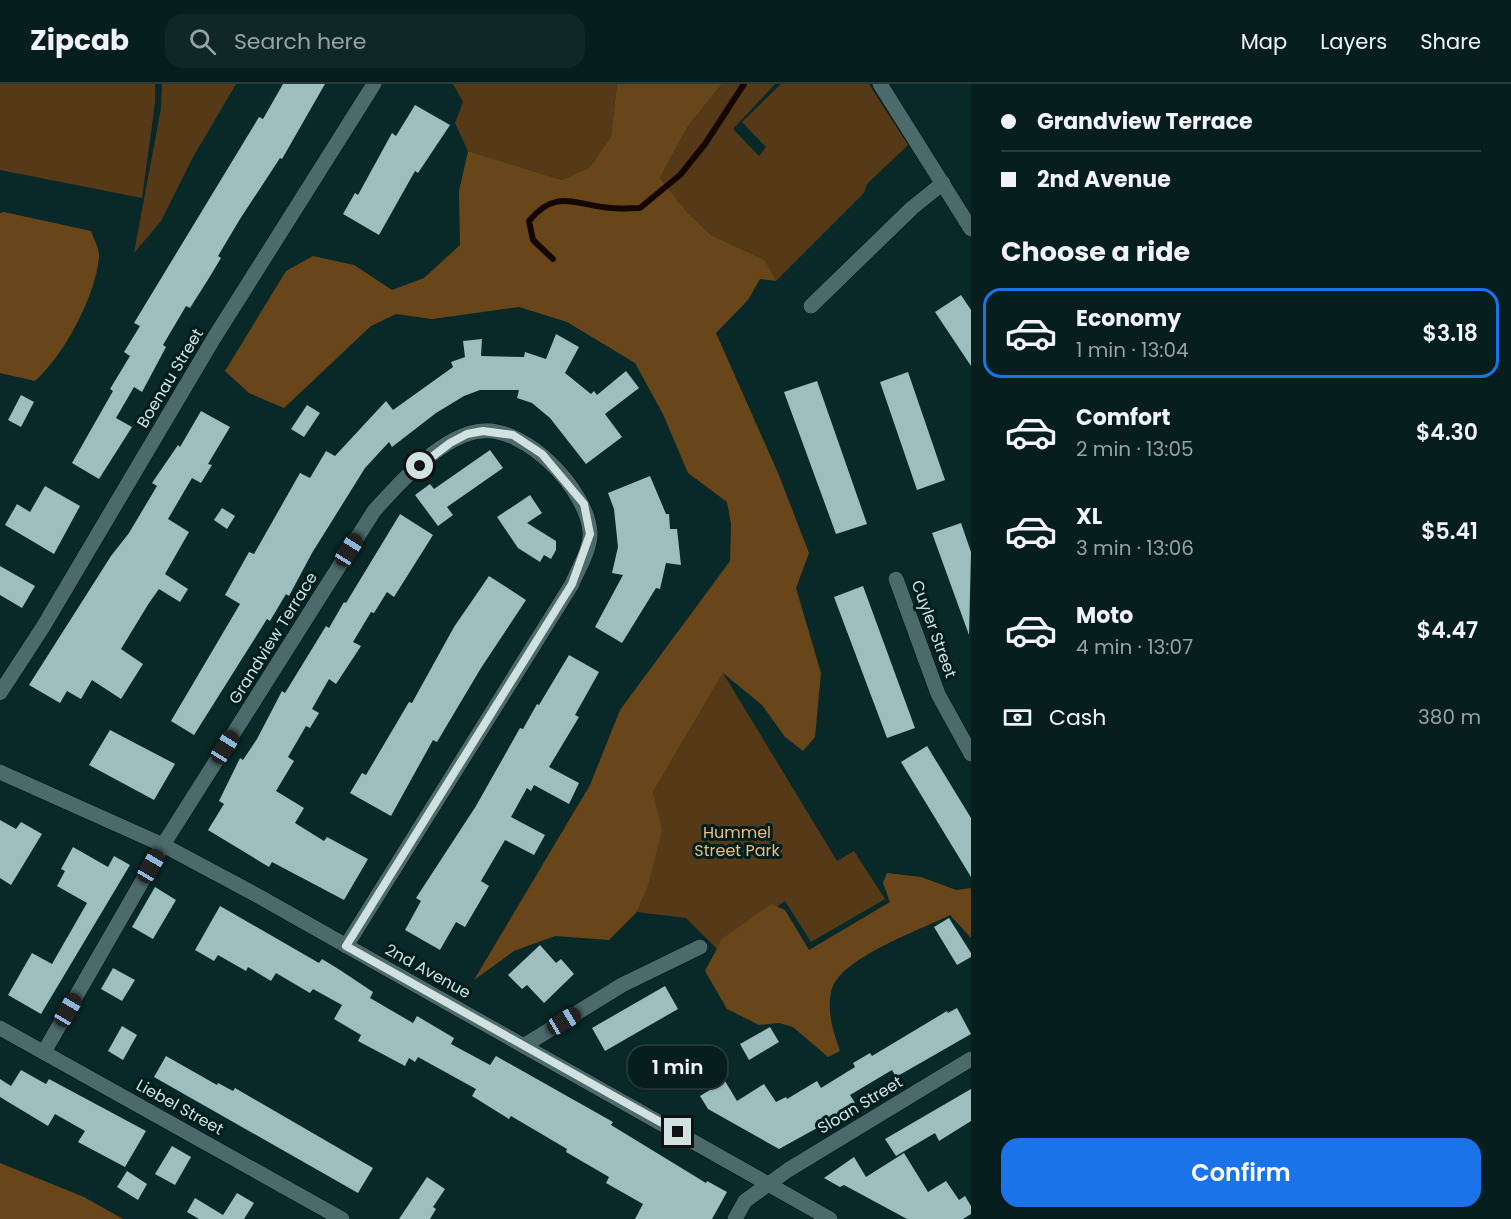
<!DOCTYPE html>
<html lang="en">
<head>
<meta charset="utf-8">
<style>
  :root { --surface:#071e1e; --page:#102727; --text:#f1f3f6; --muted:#98a2a4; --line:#283c3c; --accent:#1a73e8 }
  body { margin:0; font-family:Poppins,sans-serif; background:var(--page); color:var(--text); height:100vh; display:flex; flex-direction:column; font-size:22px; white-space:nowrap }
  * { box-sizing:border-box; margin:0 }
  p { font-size:20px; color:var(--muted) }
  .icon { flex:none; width:33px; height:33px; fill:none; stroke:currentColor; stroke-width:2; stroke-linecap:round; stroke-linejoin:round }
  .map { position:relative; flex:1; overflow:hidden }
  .side { display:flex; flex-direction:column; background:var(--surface); width:540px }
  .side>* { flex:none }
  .hud { display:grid; align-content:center; height:132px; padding:0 30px; background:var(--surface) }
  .end { position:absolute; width:27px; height:27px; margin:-14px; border:8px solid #d0e1e0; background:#111; box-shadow:0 0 0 3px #111 }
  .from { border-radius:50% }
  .bubble { position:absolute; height:42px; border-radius:18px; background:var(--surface); box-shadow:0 2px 4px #0004,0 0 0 2px var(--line); font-size:20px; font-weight:600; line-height:42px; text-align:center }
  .car { position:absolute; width:18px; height:36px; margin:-18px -9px; border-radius:8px; box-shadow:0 0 4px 2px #0007; background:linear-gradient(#222 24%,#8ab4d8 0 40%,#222 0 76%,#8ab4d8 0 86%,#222 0) }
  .hud b { display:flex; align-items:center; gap:21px; height:57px; font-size:22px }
  .hud b+b { border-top:2px solid var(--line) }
  .hud i { width:15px; height:15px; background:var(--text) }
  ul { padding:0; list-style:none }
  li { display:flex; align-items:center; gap:18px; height:90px; margin:0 12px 9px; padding:0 18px; border:3px solid transparent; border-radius:18px }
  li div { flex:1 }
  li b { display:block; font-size:22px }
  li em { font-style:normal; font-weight:600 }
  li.current { border-color:var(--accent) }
  li>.icon { width:54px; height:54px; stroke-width:1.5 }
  h2 { padding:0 30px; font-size:27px; line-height:72px }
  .pay { display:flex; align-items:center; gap:15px; height:66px; padding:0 30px; font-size:22px }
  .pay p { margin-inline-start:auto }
  .button { display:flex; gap:12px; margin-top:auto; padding:12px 30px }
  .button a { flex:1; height:69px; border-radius:18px; background:var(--accent); color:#fff; font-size:24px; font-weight:600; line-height:69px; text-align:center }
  header { display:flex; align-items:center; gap:36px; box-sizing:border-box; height:84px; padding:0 30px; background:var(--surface); border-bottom:2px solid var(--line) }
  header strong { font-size:28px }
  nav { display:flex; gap:33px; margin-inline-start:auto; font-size:21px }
  .search { width:420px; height:54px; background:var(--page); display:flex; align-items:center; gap:15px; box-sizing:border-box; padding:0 21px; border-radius:18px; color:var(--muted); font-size:22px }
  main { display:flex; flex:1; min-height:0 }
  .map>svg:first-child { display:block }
  .green { fill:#563a18 }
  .forest { fill:#68461a }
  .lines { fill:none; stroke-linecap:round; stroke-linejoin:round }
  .stream { stroke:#150600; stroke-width:6 }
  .building { fill:#9dbebe }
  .street-casing { stroke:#000f0f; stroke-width:16 }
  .secondary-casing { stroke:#000f0f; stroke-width:16 }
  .street { stroke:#4b6a69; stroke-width:15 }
  .secondary { stroke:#4b6a69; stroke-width:15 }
  .route { stroke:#d0e1e0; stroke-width:8 }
  .labels { text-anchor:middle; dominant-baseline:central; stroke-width:6; stroke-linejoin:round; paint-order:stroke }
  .street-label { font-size:16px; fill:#d0e1e0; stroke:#011e1e }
  .park-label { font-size:16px; fill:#f3ba79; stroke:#011e1e }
</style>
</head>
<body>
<header>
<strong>Zipcab</strong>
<div class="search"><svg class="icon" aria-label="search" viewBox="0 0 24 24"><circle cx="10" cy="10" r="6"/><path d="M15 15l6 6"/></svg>Search here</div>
<nav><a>Map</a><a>Layers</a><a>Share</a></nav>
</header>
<main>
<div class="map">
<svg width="971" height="1135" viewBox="0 0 971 1135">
  <rect width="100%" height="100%" fill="#092828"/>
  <g class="green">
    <polygon points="0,0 155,0 155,19 142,114 0,86"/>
    <polygon points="162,0 236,0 193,73 161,137 134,169 161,24"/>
    <polygon points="453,0 617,0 611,52 590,83 562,96 468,67 455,39 463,18"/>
    <polygon points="722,0 775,0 733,45 759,72 766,63 742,38 781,0 869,0 908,61 867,100 864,109 776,197 765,176 711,151 687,128 660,94 688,42"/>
    <polygon points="723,589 837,777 854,767 885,815 811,858 785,817 717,865 686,834 637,828 648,802 661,746 653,708"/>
  </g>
  <g class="forest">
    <polygon points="617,0 722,0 688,42 660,94 687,128 711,151 765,176 776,197 760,195 748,216 716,249 778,389 809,469 796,504 821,589 815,653 803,667 785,653 762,621 723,589 653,708 662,746 648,802 637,828 609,856 555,852 514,867 474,896 590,701 620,626 730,477 731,440 727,418 688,389 663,330 635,279 567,238 519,223 432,235 396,230 371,242 284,324 249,309 225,287 286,187 313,172 354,181 392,206 424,194 460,161 459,107 468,67 562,96 590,83 611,52"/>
    <path d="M 4,128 L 91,147 C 94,155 100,166 99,174 C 95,213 64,271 35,297 L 0,289 L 0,129 Z"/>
    <path d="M 887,789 L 921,793 L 956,806 L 971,804 L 971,854 L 950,831 C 921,846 838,874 831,908 C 827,929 833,947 840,967 L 828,973 L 793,943 L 779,939 L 759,941 L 727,925 L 705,887 L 722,855 L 771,820 L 785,826 L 809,866 L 890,818 L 883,799 Z"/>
    <polygon points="0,1079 84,1113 123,1135 0,1135"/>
  </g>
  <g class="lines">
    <path class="stream" d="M 553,175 L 533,156 L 529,137 C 556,104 575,121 611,124 C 620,125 630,124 640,124 L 680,91 L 705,60 L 744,0"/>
  </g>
  <g class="building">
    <polygon points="283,0 325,0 282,75 280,74 240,135 218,172 221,174 209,194 190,224 186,222 163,261 166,263 142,308 134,303 116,334 132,343 99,395 72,379 113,307 110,305 130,272 124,268 140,242 134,239 259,33 263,35"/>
    <polygon points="415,21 450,41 418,89 415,87 379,151 343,130 355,109 358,111 392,49 396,52"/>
    <polygon points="961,211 971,226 971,282 935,228"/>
    <polygon points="556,250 579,263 565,289 591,310 594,307 597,311 626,287 639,304 605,330 622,353 586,380 550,334 532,319 517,314 519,306 480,306 464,312 436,329 392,363 389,358 365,384 312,469 289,512 286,510 270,537 267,535 194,651 171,637 240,520 225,511 249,468 254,470 300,389 310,394 326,367 335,372 386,317 393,326 453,283 451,278 465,273 463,257 482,255 481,272 524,273 525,268 546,275"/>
    <polygon points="908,288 945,396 917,406 880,298"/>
    <polygon points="817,297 867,440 836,450 784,308"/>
    <polygon points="21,311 34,318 21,343 8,336"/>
    <polygon points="307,321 320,329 304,353 291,345"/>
    <polygon points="201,327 230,343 208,380 212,381 201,399 192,394 168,435 189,448 165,490 188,505 180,518 159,505 149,519 121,565 143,580 121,615 92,596 81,615 67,607 60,619 29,601 111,472 129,449 157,402 152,399 178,361 180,363"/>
    <polygon points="490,366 503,384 447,423 453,431 438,442 415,411 430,400 434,405"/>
    <polygon points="650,392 666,430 669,430 670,445 677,445 681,481 666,479 660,505 656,504 622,559 595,543 623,491 612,489 618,463 614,425 608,409"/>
    <polygon points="45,402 80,422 54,470 5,441 17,420 30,428"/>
    <polygon points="530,411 542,429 527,439 556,457 556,466 551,475 544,471 540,478 518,464 497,433"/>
    <polygon points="222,424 235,432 227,445 214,436"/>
    <polygon points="400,430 433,451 394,513 387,508 374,529 371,528 353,558 361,562 336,600 329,595 312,625 319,629 310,644 306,642 288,673 294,677 276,707 304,724 295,739 324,757 327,753 368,775 344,816 272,778 269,783 208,746 224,720 219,717 240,674 243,676 257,655 282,607 285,609 326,542 329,544 344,518 346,519"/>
    <polygon points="961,439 971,468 969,551 932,449"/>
    <polygon points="0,482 35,502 22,524 0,511"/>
    <polygon points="489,492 526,516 481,584 437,658 433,656 391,732 350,709 362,689 366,691 409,618 412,619 454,543"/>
    <polygon points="863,502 915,644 887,654 834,513"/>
    <polygon points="569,571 599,588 575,631 579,633 549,683 579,699 569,720 534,701 531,707 527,704 511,733 545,751 534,771 505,756 481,797 489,802 465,843 456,838 440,866 405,846 421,817 416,814 476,722 520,644 523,645 537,620 539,621"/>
    <polygon points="110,646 175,680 154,716 89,681"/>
    <polygon points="927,662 971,734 971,793 901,678"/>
    <polygon points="0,736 16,745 21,738 42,750 11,801 0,794"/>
    <polygon points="73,763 108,783 114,772 130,781 41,930 8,911 32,869 52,880 87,819 57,802 65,787 61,785"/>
    <polygon points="155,803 176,816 153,855 132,843"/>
    <polygon points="220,822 319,879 322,875 340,886 373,908 370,914 413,939 417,932 454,954 451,960 490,981 496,972 613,1038 611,1041 706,1099 707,1097 727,1108 712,1135 635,1135 643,1120 606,1099 609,1093 566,1068 567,1065 511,1032 509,1035 472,1012 476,1005 418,973 415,978 409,974 405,982 358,957 361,951 334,935 342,921 313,905 310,909 276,889 271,897 248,883 246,887 218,871 214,877 195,866"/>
    <polygon points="949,834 971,869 971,873 957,881 934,843"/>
    <polygon points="540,861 556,879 561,875 574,890 544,919 527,901 522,905 508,891"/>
    <polygon points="113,884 135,896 122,917 101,905"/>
    <polygon points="665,902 678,925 605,967 592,944"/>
    <polygon points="957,924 971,950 896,993 892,986 850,1011 857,1022 779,1065 708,1025 700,1012 725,997 737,1017 764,1000 776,1018 786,1013 787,1015 817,997 821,1004 855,983 853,979 870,969 872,972 947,927 948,929"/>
    <polygon points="122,942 137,951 123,976 108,967"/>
    <polygon points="770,943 779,958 749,976 740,960"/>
    <polygon points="166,972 217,1001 218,999 233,1007 235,1004 373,1084 358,1109 154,993"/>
    <polygon points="21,986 46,1000 49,995 146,1047 125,1083 78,1058 85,1047 55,1030 48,1042 0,1013 0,995 11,1002"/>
    <polygon points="971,1005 971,1037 939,1057 935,1049 896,1072 885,1055"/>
    <polygon points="172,1062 191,1073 175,1101 155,1090"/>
    <polygon points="904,1069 928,1108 946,1097 959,1116 965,1112 971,1122 971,1130 963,1135 907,1135 844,1101 840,1103 824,1094 854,1073 866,1093"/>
    <polygon points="127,1087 147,1100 138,1116 117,1103"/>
    <polygon points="427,1093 445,1105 433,1123 436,1125 430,1135 399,1135"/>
    <polygon points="237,1109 254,1119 244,1135 199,1135 187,1128 195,1114 223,1131"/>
  </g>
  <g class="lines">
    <defs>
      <g id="street">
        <polyline points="880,0 971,145"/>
        <polyline points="811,222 912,124 943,99"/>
        <polyline points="896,495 938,610 971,670"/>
        <polyline points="0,609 43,543 214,254 374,0"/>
        <polyline points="0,944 342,1135"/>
        <polyline points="525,961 622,901 700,863"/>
        <path d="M 44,968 L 163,761 L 374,427 C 399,399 443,350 482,347 C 527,343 587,406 590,448 C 591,465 578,485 572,500 L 346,862"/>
        <polyline points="735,1135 745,1117 788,1086 971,975"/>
      </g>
      <polyline id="secondary" points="0,688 163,761 260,813 830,1135"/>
    </defs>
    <use href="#street" class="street-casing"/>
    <use href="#secondary" class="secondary-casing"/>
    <use href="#street" class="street"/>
    <use href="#secondary" class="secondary"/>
  </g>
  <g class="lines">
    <polyline class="route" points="420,382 450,359 467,350 483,347 513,351 542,370 584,420 590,450 572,500 346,862 678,1048"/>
  </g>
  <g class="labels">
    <g class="street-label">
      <text transform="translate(170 294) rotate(-59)">Boenau Street</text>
      <text transform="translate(934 545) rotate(70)">Cuyler Street</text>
      <text transform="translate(273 554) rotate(-58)">Grandview Terrace</text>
      <text transform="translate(428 887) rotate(29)">2nd Avenue</text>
      <text transform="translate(860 1021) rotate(-31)">Sloan Street</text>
      <text transform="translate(180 1023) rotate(29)">Liebel Street</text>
    </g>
    <g class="park-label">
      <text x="737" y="748">Hummel<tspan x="737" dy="18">Street Park</tspan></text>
    </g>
  </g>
</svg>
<i class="end from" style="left:420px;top:382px"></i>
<i class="end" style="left:678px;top:1048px"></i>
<div class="bubble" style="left:628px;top:962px;width:99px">1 min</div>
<i class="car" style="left:349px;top:466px;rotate:32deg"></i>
<i class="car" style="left:225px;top:663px;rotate:32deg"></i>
<i class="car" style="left:151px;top:782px;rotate:30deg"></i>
<i class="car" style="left:68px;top:926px;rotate:30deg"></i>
<i class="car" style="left:564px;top:937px;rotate:59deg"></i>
</div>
<section class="side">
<div class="hud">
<b><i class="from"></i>Grandview Terrace</b>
<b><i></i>2nd Avenue</b>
</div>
<h2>Choose a ride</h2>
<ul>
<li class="current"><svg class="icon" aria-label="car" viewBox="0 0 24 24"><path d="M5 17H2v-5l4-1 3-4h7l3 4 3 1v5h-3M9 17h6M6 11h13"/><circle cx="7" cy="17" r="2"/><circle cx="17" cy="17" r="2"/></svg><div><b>Economy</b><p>1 min · 13:04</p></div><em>$3.18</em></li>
<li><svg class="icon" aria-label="car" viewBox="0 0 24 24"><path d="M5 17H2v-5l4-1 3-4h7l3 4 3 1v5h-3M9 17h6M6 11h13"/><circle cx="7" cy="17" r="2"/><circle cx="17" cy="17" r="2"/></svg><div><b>Comfort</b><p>2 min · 13:05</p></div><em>$4.30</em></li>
<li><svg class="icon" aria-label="car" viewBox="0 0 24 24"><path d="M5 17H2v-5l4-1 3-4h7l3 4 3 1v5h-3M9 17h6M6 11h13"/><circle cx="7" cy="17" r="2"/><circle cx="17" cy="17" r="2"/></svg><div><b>XL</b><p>3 min · 13:06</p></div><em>$5.41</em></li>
<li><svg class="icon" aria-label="car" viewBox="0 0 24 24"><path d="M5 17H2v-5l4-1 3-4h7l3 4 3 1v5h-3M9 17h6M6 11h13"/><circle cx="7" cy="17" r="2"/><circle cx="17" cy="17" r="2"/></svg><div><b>Moto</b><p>4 min · 13:07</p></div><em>$4.47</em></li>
</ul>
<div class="pay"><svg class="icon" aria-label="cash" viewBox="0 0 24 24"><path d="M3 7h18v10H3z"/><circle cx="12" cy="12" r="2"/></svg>Cash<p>380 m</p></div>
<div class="button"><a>Confirm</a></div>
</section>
</main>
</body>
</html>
